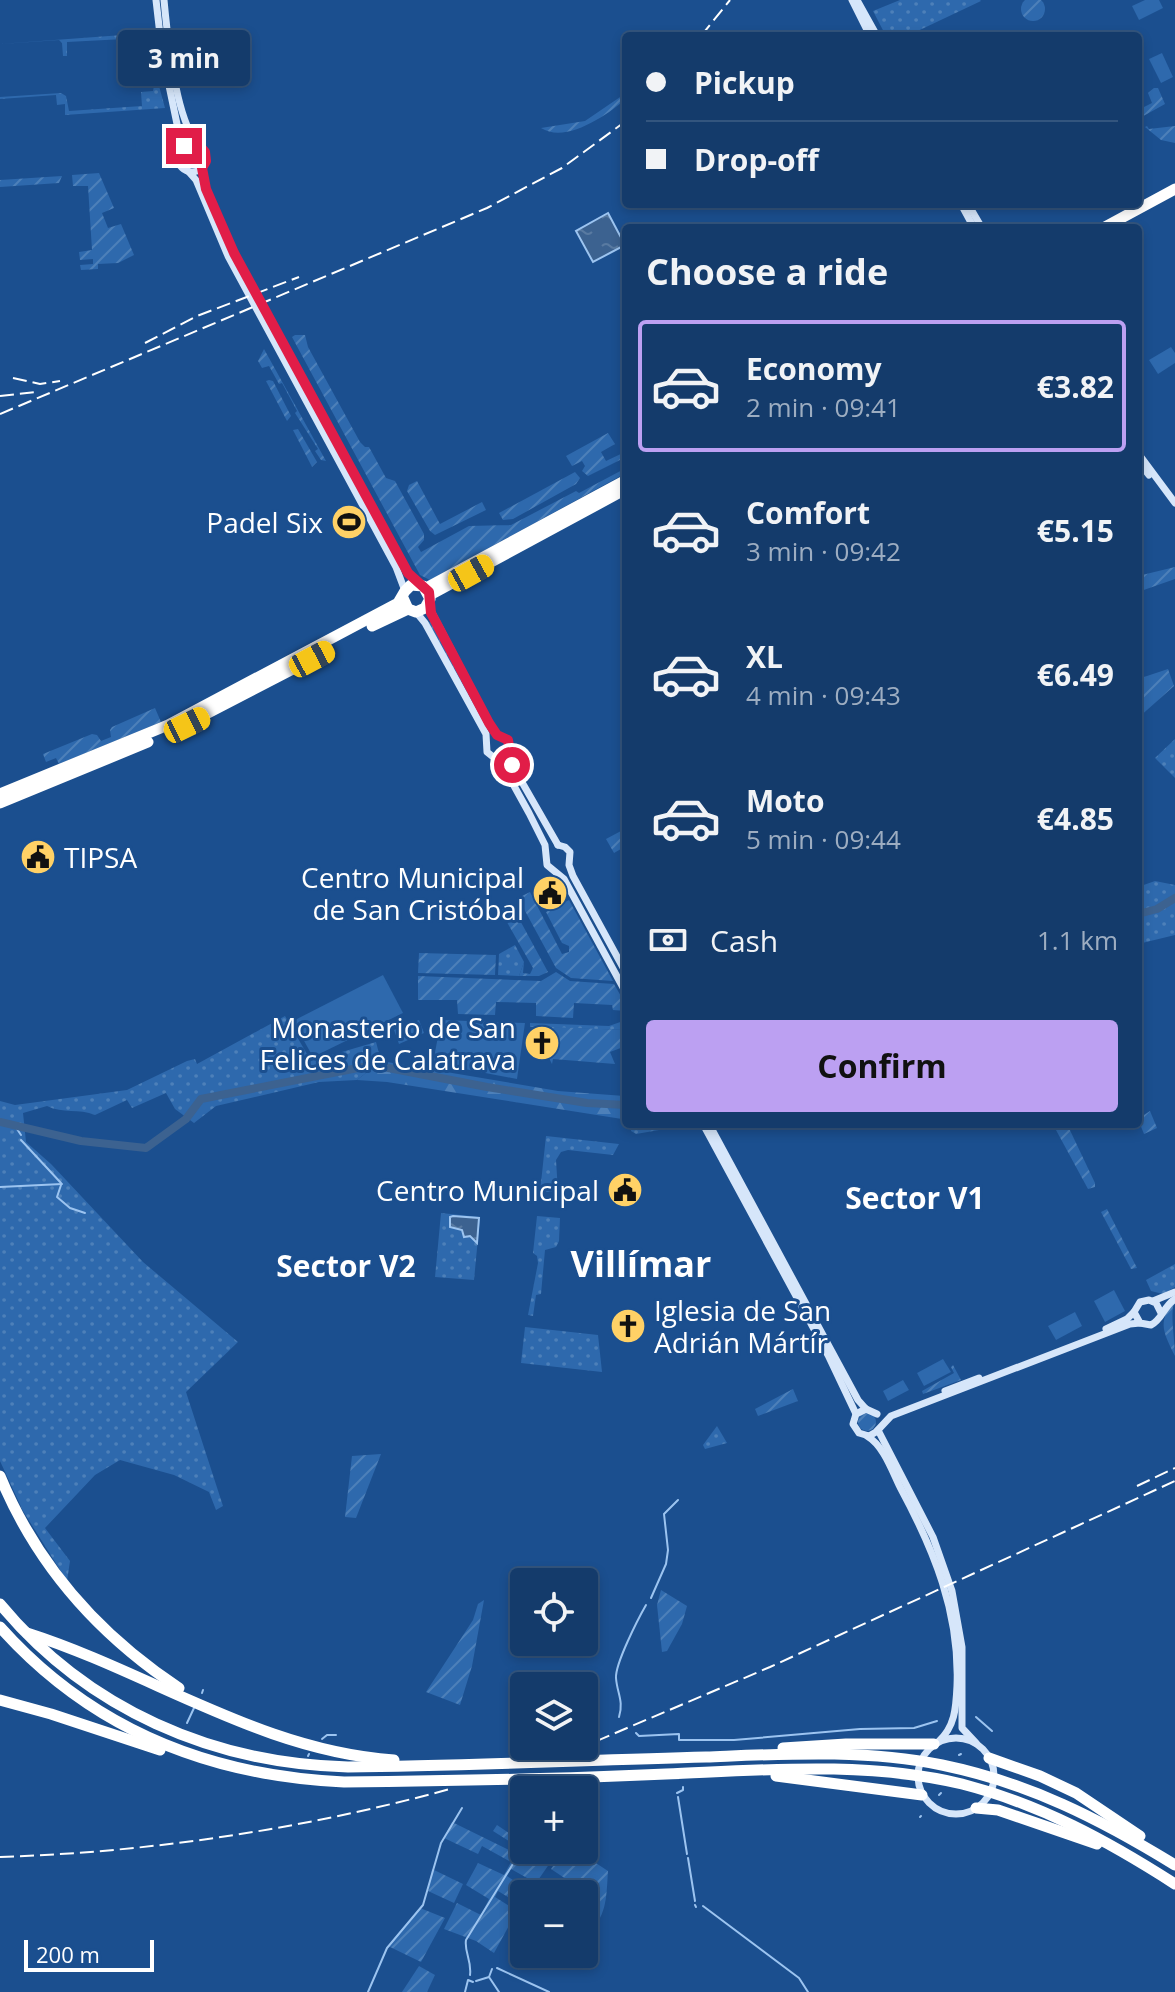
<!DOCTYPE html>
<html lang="en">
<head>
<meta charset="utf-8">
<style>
  :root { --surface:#143b6b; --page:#214673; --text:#f1f3f6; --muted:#9dadc1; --line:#33557e; --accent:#bca0f2 }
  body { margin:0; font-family:"Open Sans",sans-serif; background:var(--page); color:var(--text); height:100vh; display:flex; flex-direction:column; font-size:30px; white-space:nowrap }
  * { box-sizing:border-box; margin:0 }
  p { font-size:26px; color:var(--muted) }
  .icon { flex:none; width:44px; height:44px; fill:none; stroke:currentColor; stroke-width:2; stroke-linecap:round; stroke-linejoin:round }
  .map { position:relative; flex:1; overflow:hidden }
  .details { position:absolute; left:622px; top:224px; width:520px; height:904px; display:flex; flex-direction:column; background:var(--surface); border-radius:8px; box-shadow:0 4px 12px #0003,0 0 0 2px var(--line) }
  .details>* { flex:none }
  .top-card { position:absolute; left:622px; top:32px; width:520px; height:176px; border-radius:8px; box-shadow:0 4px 12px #0003,0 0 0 2px var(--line); display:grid; align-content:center; height:176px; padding:0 24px; background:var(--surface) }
  .controls { position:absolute; left:510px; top:1568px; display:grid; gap:16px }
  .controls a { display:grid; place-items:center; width:88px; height:88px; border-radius:8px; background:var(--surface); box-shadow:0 4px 12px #0003,0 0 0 2px var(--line); font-size:40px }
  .scale { position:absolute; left:24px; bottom:20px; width:130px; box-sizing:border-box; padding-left:8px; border:4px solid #fff; border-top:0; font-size:22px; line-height:28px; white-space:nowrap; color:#fff; -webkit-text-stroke:6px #1b4f8f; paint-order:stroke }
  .end { position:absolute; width:36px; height:36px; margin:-18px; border:10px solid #e11d48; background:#fff; box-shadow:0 0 0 4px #fff }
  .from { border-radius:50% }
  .bubble { position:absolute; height:56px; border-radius:8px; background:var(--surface); box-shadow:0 4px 12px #0003,0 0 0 2px var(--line); font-size:26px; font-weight:700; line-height:56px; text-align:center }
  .car { position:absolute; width:24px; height:48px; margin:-24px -12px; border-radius:10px; box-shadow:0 0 6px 2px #0007; background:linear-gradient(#f5c518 24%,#345 0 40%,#f5c518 0 76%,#345 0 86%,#f5c518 0) }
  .top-card b { display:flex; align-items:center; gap:28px; height:76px; font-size:30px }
  .top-card b+b { border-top:2px solid var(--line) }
  .top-card i { width:20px; height:20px; background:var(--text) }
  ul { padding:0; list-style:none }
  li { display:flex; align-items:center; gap:24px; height:132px; margin:0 16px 12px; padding:0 8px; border:4px solid transparent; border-radius:8px }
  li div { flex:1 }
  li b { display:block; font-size:30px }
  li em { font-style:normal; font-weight:700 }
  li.active { border-color:var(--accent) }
  li>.icon { width:72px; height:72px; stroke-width:1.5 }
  h2 { padding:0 24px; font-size:36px; line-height:96px }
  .pay { display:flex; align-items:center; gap:20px; height:88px; padding:0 24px; font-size:30px }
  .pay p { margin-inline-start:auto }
  .cta { display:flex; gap:16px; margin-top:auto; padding:16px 24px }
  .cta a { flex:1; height:92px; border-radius:8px; background:var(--accent); color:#111; font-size:32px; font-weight:700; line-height:92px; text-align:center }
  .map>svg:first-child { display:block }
  .grass { fill:url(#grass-dots) }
  .forest { fill:url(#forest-firs) }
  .garden { fill:url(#garden-furrows) }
  .pitch { fill:#2e69ad }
  .water { fill:url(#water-ripples); stroke:#9cc4f0; stroke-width:2 }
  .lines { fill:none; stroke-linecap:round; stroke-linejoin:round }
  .stream { stroke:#9cc4f0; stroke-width:2 }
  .river { stroke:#3c6290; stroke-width:8 }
  .secondary { stroke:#d6e6fa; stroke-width:7 }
  .highway { stroke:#fff; stroke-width:11 }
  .rail { stroke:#fff; stroke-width:2; stroke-dasharray:14 6; stroke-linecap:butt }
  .route { stroke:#e11d48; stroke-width:10 }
  .labels { text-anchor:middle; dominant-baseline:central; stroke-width:6; stroke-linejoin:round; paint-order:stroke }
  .poi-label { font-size:28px; fill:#fff; stroke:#1b4f8f; text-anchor:end }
  .neighbourhood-label { font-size:30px; font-weight:bold; fill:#fff; stroke:#1b4f8f }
  .district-label { font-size:36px; font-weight:bold; fill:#fff; stroke:#1b4f8f }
</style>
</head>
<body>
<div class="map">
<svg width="1175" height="1992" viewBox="0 0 1175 1992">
  <defs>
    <pattern id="grass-dots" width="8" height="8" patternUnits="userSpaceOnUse" patternTransform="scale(2)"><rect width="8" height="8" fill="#2e69ad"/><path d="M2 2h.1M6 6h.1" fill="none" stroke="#4d80b9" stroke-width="1.8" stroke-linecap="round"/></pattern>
    <pattern id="forest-firs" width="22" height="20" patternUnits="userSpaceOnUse" patternTransform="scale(2)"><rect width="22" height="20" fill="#2e69ad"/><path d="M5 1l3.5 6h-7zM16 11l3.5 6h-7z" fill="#4d80b9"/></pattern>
    <pattern id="garden-furrows" width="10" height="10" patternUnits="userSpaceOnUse" patternTransform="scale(2)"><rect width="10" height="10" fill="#2e69ad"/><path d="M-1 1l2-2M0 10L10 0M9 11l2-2" fill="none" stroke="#4d80b9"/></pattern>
    <pattern id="water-ripples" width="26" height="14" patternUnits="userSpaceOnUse" patternTransform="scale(2)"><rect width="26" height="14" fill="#3c6290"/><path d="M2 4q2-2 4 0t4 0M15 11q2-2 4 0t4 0" fill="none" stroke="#597aa1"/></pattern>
  </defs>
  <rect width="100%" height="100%" fill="#1b4f8f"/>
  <g class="grass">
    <polygon points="900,0 980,0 981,1 907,36 886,36 873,11"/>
    <polygon points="150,33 158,79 155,79 151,73 154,72 152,55 145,55 143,38 67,42 67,56 63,56 62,43 59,40 0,44"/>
    <polygon points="154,86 159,86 165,108 65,115 65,104 57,105 56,95 0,99 0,97 61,93 66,96 69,111 142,106 141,92 153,91"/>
    <polygon points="1175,739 1175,778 1155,758"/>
    <polygon points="1155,881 1175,885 1175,935 1138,944 1138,887"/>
    <polygon points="515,945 524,962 519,976 498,975 499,954"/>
    <path d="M 285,1016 L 311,1061 L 376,1042 L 381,1061 L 357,1080 L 319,1082 L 216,1106 L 194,1123 L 175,1109 L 166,1093 L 132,1108 L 127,1100 L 95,1115 C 79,1108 63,1114 47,1106 L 23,1113 L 26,1142 L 51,1164 L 143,1262 L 238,1342 L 186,1392 L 223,1506 L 216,1510 L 209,1492 L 174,1475 L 120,1460 L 95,1475 L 45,1528 L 70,1561 L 67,1581 L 23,1511 L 0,1461 L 0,1101 L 15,1105 L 127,1090 L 187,1061 L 195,1059 L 197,1064 Z"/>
    <polygon points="626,1020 626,1030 530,1027 530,1023 609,1026"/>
    <polygon points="632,1124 671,1124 659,1130 636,1134 631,1131"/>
    <polygon points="546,1136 619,1144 613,1155 568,1150 561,1152 556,1160 558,1192 540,1192"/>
    <polygon points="441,1213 480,1217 474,1280 435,1277"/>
    <polygon points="537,1216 560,1218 559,1241 556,1247 545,1250 541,1294 536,1295 533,1316 528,1315 538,1263 537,1256 533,1253"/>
    <polygon points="1175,1264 1175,1287 1163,1294 1151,1291 1146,1280"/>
    <polygon points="525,1327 598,1335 602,1372 521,1363"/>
    <polygon points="717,1426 727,1443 705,1449 703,1445"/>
  </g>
  <polygon class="forest" points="381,1061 558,1091 624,1096 622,1119 387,1082 357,1080"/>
  <g class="garden">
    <circle cx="1033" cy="9" r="12"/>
    <polygon points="1154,88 1158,88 1165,104 1138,119 1138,110 1152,103 1148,93"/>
    <path d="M 626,93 L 626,99 C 607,115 566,144 541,128 L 585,121 Z"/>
    <polygon points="1147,126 1149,129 1175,126 1175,143 1161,140 1145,127"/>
    <circle cx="192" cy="157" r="10"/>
    <polygon points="99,173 114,208 102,213 108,228 121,224 134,255 118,263 98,264 98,269 81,270 80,265 93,264 93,259 80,260 79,252 92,250 88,186 73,186 72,175"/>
    <polygon points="62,176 59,183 0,187 0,180"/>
    <polygon points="295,335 305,335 308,347 360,442 365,447 369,447 386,478 395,481 424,534 424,540 418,547 421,552 469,526 511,525 576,491 579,493 626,468 626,473 430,580 420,575 292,337"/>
    <polygon points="264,349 326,461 321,460 315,451 318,449 295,413 297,411 282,383 279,384 269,366 262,368 258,361"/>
    <polygon points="269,380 273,381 291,416 287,421 266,381"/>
    <polygon points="298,429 317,462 312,467 293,430"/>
    <polygon points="608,433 615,444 601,452 606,461 625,452 626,457 588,476 582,471 585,466 582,461 572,466 566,456"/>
    <polygon points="575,472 580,478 576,484 513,519 503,520 499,513"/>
    <polygon points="417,481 440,524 482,502 486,510 435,535 430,531 407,491 409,485"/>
    <polygon points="1175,567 1175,579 1138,592 1138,576"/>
    <polygon points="432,621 487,724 484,726 428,623"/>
    <polygon points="1168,669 1174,686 1138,718 1138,679"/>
    <polygon points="155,708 161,722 59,764 56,758 46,762 43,754 92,734 97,735 101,741 111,737 110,730 112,727"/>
    <polygon points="621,831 626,846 614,853 606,839"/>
    <polygon points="530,892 562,954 569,952 569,946 562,943 546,912 569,900 613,981 571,978 556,968 518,898"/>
    <polygon points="510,902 548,972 539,976 519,976 524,962 523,973 530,974 533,968 499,908"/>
    <polygon points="419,953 496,955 495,975 418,973"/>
    <polygon points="556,972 570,981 614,984 626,1005 626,1011 613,1010 612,1005 574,1003 573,1018 536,1016 536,1003 496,1002 495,1015 458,1014 457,1000 418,1000 418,976 541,981"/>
    <polygon points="552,1027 626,1030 626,1046 610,1052 615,1064 553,1059 552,1064 548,1056"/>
    <polygon points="1150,1111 1157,1128 1144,1134 1138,1119"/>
    <polygon points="1063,1124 1067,1124 1095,1183 1095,1187 1088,1189 1056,1130"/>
    <polygon points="1107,1209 1137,1268 1131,1269 1101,1212"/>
    <path d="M 1174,1302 C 1170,1316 1175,1340 1175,1356 C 1165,1335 1156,1322 1174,1302 Z"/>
    <polygon points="953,1365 961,1380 923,1394 922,1391 954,1373 951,1367"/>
    <polygon points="793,1389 798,1401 758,1416 755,1409"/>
    <circle cx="867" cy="1422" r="9"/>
    <polygon points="381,1454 356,1518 345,1517 352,1456"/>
    <polygon points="661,1590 687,1606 682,1624 667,1651 662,1652 657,1605"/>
    <polygon points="484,1600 472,1666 460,1705 426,1692 473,1620 478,1604"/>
    <polygon points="452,1822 517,1854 520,1848 493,1831 497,1825 524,1843 524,1850 559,1850 536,1883 511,1869 507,1876 531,1892 524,1894 521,1905 498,1891 495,1897 517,1911 494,1953 476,1941 444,1929 457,1903 481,1915 489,1899 466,1885 478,1863 504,1875 511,1862 482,1846 478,1854 444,1838"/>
    <path d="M 564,1850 L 576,1850 L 608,1871 C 606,1902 607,1914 586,1938 L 584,1894 L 568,1894 L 572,1883 L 551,1869 Z"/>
    <polygon points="432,1869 463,1884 454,1903 428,1891"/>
    <polygon points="420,1908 445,1918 421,1962 388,1946"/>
    <polygon points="419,1966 435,1975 427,1992 402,1992"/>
  </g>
  <g class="pitch">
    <polygon points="1145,0 1159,0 1163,8 1139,20 1132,6"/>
    <polygon points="1162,53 1173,77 1161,83 1149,59"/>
    <polygon points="1171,347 1175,353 1175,363 1158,374 1149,360"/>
    <polygon points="383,975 403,1013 313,1057 293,1021"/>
    <polygon points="419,1020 424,1033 399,1044 394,1030"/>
    <polygon points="441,1020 525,1023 517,1079 433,1063"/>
    <polygon points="1114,1290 1125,1311 1105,1322 1094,1301"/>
    <polygon points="1075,1312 1082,1326 1056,1340 1048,1326"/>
    <polygon points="943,1359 951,1372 924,1386 917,1373"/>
    <polygon points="903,1380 909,1390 888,1401 883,1391"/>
  </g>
  <g class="water">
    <polygon points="608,213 625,245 593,262 576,231"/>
    <polygon points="453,1216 479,1218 477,1243 470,1236 464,1237 462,1230 450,1227 450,1217"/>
  </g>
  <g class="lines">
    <g class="stream">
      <polyline points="15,1126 21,1135"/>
      <polyline points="21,1140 61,1183"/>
      <polyline points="61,1185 57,1197 70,1208 85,1213"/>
      <polyline points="0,1187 62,1184"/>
      <polyline points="651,1598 666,1564 668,1550 664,1514 678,1500"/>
      <polyline points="202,1693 203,1690"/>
      <path d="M 619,1717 C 624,1701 617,1693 616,1678 C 615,1664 638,1619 646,1605"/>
      <polyline points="976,1717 992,1731"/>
      <polyline points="187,1723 194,1708"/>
      <polyline points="636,1733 639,1736 679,1734 679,1740 734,1740 860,1729 914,1728 937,1721"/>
      <polyline points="322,1739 327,1735 336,1735"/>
      <polyline points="959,1755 961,1754"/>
      <polyline points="308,1756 309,1754"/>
      <polyline points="677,1793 683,1790 683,1787"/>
      <polyline points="939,1795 941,1793"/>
      <polyline points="678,1797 687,1854"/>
      <polyline points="920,1817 921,1816"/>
      <polyline points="688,1858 695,1901"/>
      <polyline points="695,1905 696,1907"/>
      <polyline points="703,1906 799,1978 808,1992"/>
      <polyline points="497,1968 549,1992"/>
      <path d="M 470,1975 C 472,1961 464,1952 466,1940 L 524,1846"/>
      <polyline points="489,1977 499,1992"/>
      <polyline points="476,1981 489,1977 492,1969"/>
      <polyline points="368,1992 387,1948 423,1905 441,1843 462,1808"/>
      <polyline points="465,1992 468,1980 473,1982"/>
    </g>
    <g class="river">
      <polyline points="1138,914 1157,909 1175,898"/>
      <polyline points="0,1122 81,1141 146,1148 186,1119 201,1099 373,1065 487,1087 587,1103 626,1105"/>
    </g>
    <g class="secondary">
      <polyline points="156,0 162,52 182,148"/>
      <path d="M 164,0 C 167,33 176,121 198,144"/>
      <polyline points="852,0 870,36"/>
      <polyline points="857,0 877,36"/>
      <circle cx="192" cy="158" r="14"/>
      <polyline points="202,168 206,189 234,253 408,573 418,583"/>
      <polyline points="188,171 196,180 228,256 396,567 405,591"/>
      <polyline points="961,204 974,228"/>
      <polyline points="968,204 982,228"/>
      <polyline points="1138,453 1175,503"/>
      <polyline points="1138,461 1149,475"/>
      <polyline points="428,605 490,724 497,735 508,740 511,763 558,845"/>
      <polyline points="416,612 425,623 486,734 487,752 502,764 529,813 545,845 547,865 564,879 626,993"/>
      <polyline points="558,845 565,847 570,852 569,865 573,876 626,973"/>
      <polyline points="703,1124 828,1355 856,1414"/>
      <polyline points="709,1124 858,1400 866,1409 877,1414"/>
      <polyline points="1153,1301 1175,1292"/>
      <path d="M 1161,1313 L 1156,1303 L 1149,1300 L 1140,1302 L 1134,1312 L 1140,1323 L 1151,1325 C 1162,1320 1163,1307 1175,1299"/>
      <polyline points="1106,1329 1127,1319 1134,1312"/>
      <polyline points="945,1391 979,1378"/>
      <polyline points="866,1409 856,1414 853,1424 859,1433 869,1436 876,1432 891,1416 1130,1324 1140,1323"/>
      <polyline points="878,1430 933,1537 952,1591 962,1647 962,1728 976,1743"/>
      <path d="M 867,1436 C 884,1446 892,1471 900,1487 C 934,1550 960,1613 957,1686 C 956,1708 955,1727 938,1742"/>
      <circle cx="956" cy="1776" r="38"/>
    </g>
    <g class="highway">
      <polyline points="1103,228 1175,189"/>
      <polyline points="426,588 626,480"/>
      <polyline points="430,595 626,489"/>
      <polyline points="372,626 408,609"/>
      <polyline points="171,732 308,661"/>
      <polyline points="0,794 168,725 398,603 405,591 411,585 423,586 430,599 425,608 416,612 408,609 403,598"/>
      <polyline points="0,803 148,742"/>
      <path d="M 0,1476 C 37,1566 99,1635 179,1688"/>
      <path d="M 0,1604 C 87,1709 213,1764 348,1767 C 467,1766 586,1760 706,1757 C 785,1754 864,1749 942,1765 C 1029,1783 1100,1819 1175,1865"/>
      <path d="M 0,1627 C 91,1729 210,1776 344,1782 C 451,1781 559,1779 666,1774 C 764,1770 865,1761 962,1784 C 1040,1804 1108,1841 1175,1884"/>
      <path d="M 27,1633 C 152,1673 261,1751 394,1760"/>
      <polyline points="0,1700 51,1714 160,1750"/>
      <polyline points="783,1748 846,1744 934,1744"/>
      <polyline points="989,1758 1040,1776 1076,1793 1140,1836"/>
      <polyline points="776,1776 922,1795"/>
      <polyline points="976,1808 998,1810 1097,1844"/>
    </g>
    <g class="rail">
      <polyline points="701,36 730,0"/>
      <polyline points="145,343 197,316 299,277"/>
      <polyline points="13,378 40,384 60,381"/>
      <polyline points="0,396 35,392"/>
      <polyline points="0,414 487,208 562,168 626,121"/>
      <polyline points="1137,1486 1175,1468"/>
      <polyline points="578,1749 770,1667 1175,1481"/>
      <polyline points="544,1753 564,1746"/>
      <path d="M 0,1857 C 153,1852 303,1829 450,1789"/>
    </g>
  </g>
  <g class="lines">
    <polyline class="route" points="184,146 198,144 205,152 206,161 202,168 206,189 234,253 408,573 429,592 431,613 489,723 497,735 508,740 512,765"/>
  </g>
  <defs>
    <symbol id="stadium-disc" viewBox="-11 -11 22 22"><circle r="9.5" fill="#ffd166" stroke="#1b4f8f"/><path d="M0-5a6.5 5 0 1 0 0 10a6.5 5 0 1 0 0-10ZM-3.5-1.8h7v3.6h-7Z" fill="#111"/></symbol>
    <symbol id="civic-disc" viewBox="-11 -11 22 22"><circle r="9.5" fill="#ffd166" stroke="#1b4f8f"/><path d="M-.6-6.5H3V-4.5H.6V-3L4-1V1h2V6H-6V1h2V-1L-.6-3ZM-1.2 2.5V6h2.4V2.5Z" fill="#111"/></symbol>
    <symbol id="church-disc" viewBox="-11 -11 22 22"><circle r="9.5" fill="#ffd166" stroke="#1b4f8f"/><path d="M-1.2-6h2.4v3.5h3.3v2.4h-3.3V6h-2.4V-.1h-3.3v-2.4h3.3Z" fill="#111"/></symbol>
  </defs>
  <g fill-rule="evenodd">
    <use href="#stadium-disc" x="329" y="502" width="40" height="40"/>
    <use href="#civic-disc" x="18" y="837" width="40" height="40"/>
    <use href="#civic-disc" x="530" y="873" width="40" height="40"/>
    <use href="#church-disc" x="522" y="1023" width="40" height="40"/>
    <use href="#civic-disc" x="605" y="1170" width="40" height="40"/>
    <use href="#church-disc" x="608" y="1306" width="40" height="40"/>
  </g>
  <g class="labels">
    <g class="poi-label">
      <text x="323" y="522">Padel Six</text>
      <text x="64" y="857" text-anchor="start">TIPSA</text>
      <text x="524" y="877">Centro Municipal<tspan x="524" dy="32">de San Cristóbal</tspan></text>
      <text x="516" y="1027">Monasterio de San<tspan x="516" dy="32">Felices de Calatrava</tspan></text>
      <text x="599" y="1190">Centro Municipal</text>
      <text x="654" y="1310" text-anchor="start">Iglesia de San<tspan x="654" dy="32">Adrián Mártír</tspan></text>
    </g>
    <g class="neighbourhood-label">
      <text x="915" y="1197">Sector V1</text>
      <text x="346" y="1265">Sector V2</text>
    </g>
    <g class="district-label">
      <text x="641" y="1263">Villímar</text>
    </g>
  </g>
</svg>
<div class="controls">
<a><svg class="icon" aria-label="locate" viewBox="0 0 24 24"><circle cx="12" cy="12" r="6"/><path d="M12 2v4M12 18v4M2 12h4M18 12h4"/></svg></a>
<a><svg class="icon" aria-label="layers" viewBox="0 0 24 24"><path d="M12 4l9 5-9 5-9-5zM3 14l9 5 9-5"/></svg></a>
<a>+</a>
<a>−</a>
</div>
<div class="scale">200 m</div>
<i class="end from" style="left:512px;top:765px"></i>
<i class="end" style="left:184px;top:146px"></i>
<div class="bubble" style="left:118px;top:30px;width:132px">3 min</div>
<i class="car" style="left:471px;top:573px;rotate:61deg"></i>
<i class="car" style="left:312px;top:659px;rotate:62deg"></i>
<i class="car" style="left:187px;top:725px;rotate:64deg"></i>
<div class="top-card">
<b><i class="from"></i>Pickup</b>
<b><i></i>Drop-off</b>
</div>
<section class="details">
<h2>Choose a ride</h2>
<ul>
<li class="active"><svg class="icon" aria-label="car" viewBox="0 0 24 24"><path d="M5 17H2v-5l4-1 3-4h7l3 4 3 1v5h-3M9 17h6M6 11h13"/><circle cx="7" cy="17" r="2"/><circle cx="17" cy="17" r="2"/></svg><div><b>Economy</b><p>2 min · 09:41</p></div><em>€3.82</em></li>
<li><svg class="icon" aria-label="car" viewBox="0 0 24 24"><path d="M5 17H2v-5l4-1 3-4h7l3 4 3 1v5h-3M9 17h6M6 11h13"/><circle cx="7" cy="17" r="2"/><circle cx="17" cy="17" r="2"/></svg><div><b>Comfort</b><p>3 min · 09:42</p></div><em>€5.15</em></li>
<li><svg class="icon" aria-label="car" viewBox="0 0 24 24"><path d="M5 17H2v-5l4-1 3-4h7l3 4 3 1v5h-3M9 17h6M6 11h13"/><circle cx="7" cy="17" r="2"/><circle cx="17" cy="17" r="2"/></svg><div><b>XL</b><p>4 min · 09:43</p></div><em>€6.49</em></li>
<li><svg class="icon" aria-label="car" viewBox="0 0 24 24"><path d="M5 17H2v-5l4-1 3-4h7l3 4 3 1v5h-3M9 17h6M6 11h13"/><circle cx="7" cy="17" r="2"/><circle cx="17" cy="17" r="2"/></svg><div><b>Moto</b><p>5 min · 09:44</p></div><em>€4.85</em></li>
</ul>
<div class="pay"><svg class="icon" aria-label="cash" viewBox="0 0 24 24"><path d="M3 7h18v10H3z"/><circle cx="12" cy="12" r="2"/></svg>Cash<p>1.1 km</p></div>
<div class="cta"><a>Confirm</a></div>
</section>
</div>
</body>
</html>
